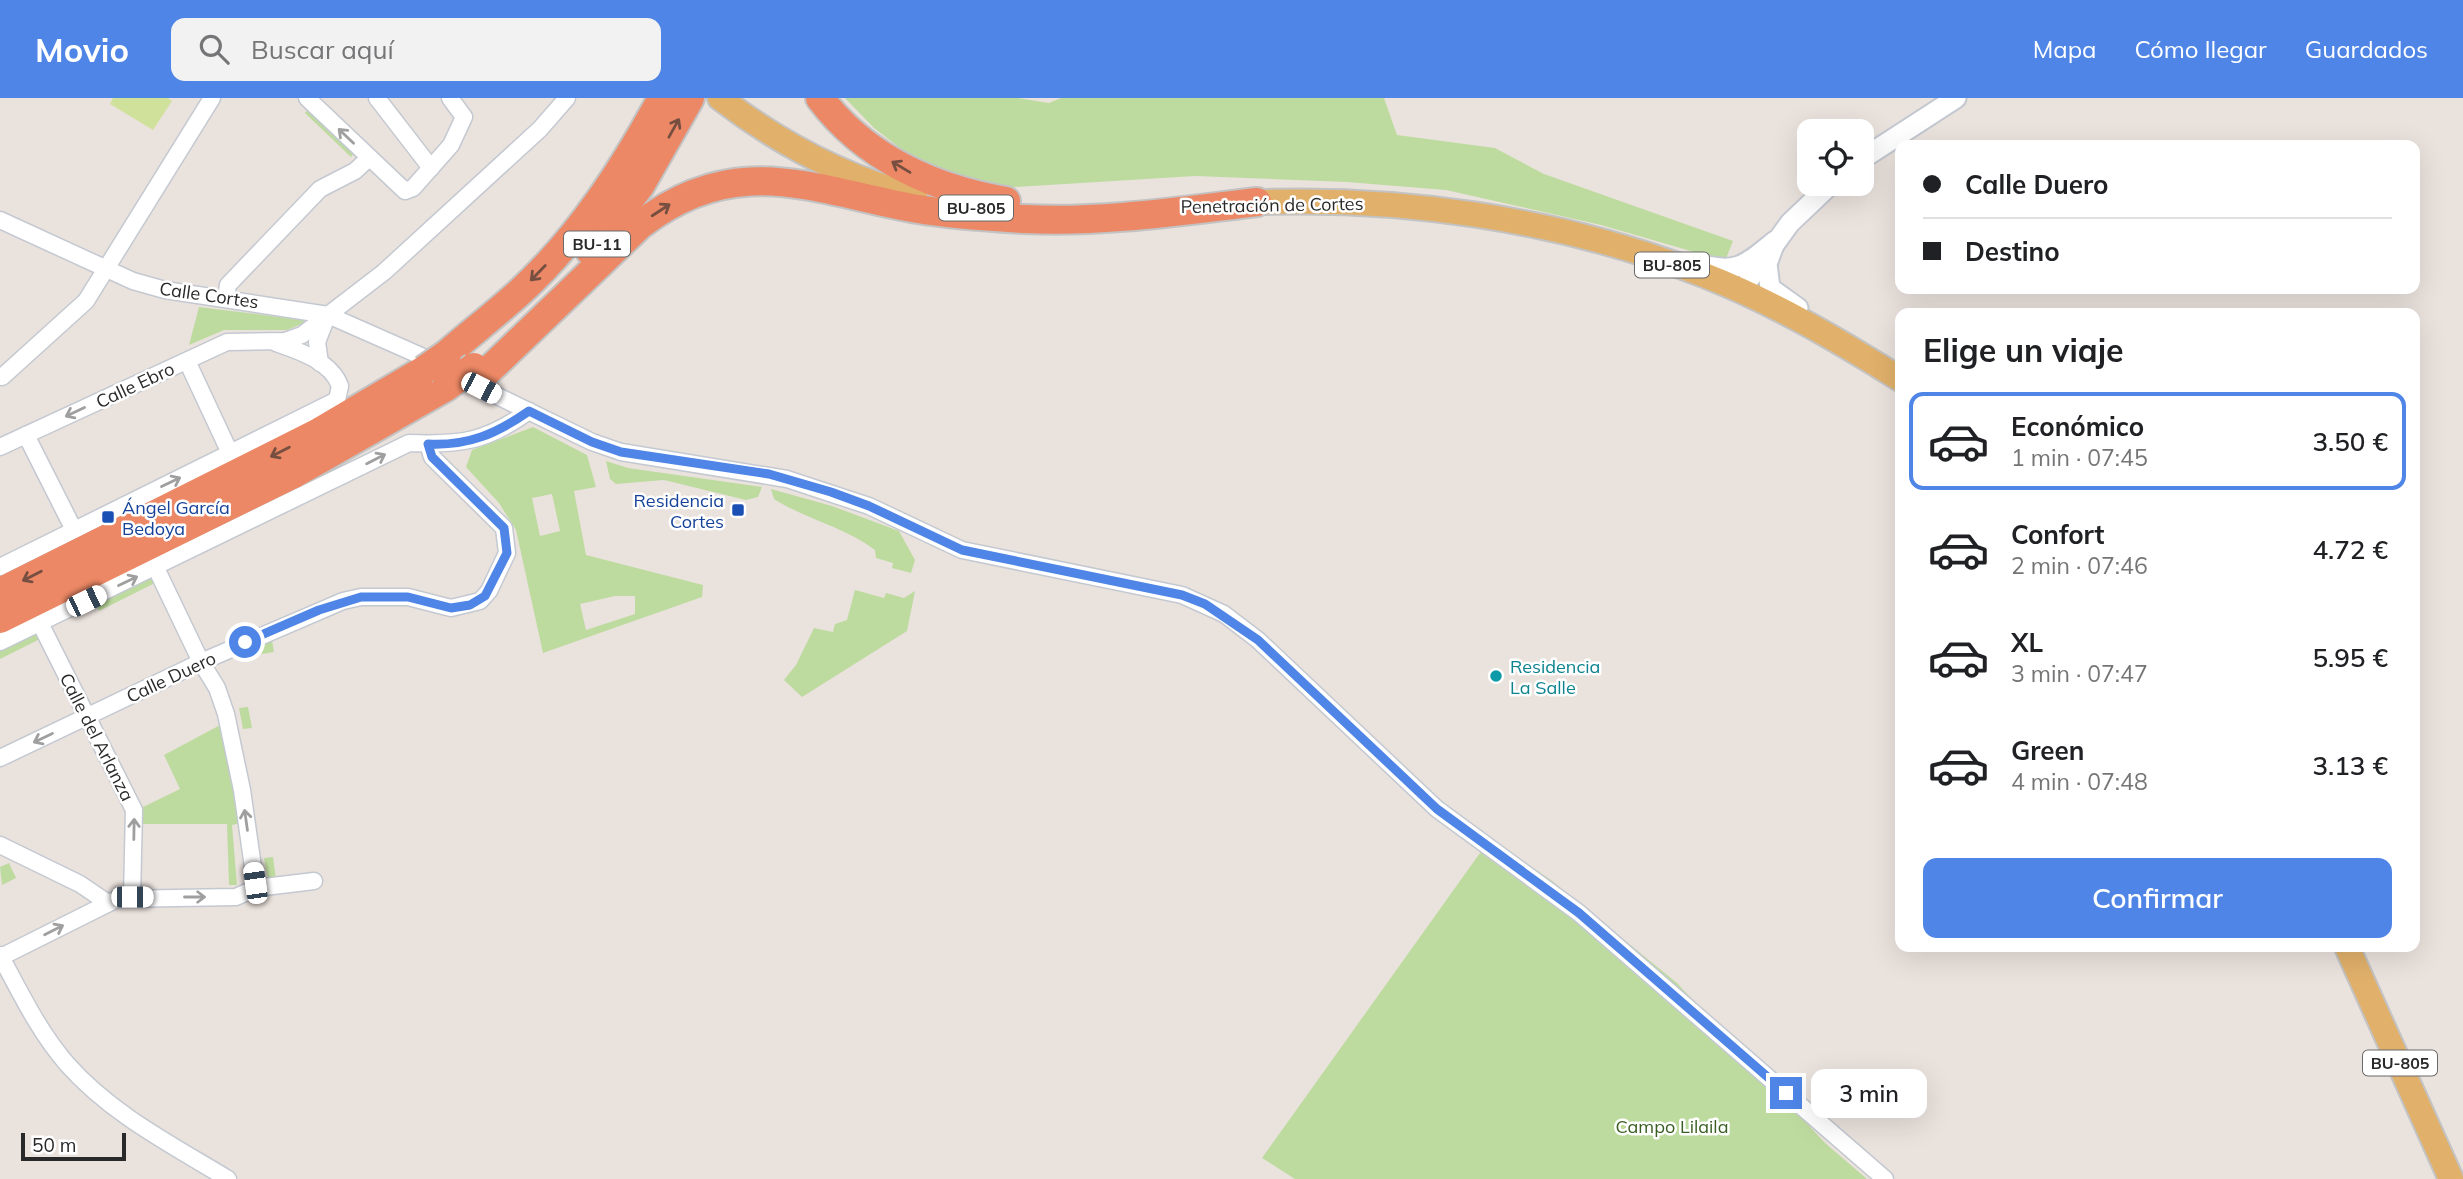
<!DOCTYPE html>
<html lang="es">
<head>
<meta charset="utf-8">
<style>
  :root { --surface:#fff; --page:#f2f2f2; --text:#202124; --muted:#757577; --line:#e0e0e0; --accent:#4e85e6 }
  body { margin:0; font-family:Mulish,sans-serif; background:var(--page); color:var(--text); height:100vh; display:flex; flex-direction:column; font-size:26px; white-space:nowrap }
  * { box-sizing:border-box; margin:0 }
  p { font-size:23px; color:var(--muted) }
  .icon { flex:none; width:38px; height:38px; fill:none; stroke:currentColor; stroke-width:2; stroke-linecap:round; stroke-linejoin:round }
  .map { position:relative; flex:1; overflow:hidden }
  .drawer { position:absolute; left:1895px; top:210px; width:525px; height:644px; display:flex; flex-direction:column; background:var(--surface); border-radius:14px; box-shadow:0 7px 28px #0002 }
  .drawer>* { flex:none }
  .top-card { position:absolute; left:1895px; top:42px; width:525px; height:154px; border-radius:14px; box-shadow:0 7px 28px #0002; display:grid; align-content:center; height:154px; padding:0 28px; background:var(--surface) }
  .fabs { position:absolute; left:1797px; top:21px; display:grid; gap:14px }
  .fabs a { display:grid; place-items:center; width:77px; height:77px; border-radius:14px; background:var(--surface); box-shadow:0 7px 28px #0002; font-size:35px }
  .scale { position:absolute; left:21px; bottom:18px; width:105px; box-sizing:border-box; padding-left:7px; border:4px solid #292929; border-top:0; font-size:19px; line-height:24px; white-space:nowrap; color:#292929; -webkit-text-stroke:5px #fff; paint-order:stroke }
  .end { position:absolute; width:32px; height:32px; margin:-16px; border:9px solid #4e85e6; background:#fff; box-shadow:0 0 0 4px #fff }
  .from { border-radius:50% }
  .bubble { position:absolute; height:49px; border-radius:14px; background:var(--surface); box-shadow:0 7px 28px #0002; font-size:23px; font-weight:600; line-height:49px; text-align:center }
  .car { position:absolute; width:21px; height:42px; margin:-21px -10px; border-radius:9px; box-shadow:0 0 5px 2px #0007; background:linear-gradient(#fff 24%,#345 0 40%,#fff 0 76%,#345 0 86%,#fff 0) }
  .top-card b { display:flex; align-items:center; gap:24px; height:66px; font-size:26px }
  .top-card b+b { border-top:2px solid var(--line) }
  .top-card i { width:18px; height:18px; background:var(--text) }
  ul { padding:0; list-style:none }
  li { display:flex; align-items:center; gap:21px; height:98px; margin:0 14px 10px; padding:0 14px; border:4px solid transparent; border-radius:14px }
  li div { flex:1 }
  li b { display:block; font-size:26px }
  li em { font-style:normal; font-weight:600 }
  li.active { border-color:var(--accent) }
  li>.icon { width:63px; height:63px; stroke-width:1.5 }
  h2 { padding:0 28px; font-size:32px; line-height:84px }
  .cta { display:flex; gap:14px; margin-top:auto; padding:14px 28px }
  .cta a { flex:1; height:80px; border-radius:14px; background:var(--accent); color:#fff; font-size:28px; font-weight:600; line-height:80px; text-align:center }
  header { display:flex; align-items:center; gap:42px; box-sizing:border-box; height:98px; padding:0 35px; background:var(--accent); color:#fff }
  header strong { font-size:33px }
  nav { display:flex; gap:38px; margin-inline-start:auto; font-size:24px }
  .search { width:490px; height:63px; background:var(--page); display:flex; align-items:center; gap:18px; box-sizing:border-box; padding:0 24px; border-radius:14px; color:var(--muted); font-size:26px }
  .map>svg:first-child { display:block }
  .green { fill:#bedb9f; fill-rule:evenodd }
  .pitch { fill:#d0e19c }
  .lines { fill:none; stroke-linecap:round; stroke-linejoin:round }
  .minor-casing { stroke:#c4c9d1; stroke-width:19 }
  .tertiary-casing { stroke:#c4c9d1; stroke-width:23 }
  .primary-casing { stroke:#c3c3c3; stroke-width:28 }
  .motorway-casing { stroke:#c3c3c3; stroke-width:32 }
  .minor { stroke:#fff; stroke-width:16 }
  .tertiary { stroke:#fff; stroke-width:19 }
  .primary { stroke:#e1b16b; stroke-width:24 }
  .motorway { stroke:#ec8865; stroke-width:28 }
  .motorway-bridge-casing { stroke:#c3c3c3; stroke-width:32; stroke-linecap:butt }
  .motorway-bridge { stroke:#ec8865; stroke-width:28 }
  .oneway { stroke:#774f41 }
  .oneway2 { stroke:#9f9f9f }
  .route { stroke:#4e85e6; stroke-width:9 }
  .transit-dot { fill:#1a4fb4; stroke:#fff; stroke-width:2.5 }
  .culture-dot { fill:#0f9aa8; stroke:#fff; stroke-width:2.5 }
  .labels { text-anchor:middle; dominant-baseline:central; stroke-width:5; stroke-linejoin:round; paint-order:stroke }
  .shield { fill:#fff; stroke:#696969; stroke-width:2 }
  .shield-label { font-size:16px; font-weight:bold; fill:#292929 }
  .street-label { font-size:18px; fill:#292929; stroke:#fff }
  .transit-label { font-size:18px; fill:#164399; stroke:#fff; text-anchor:end }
  .culture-label { font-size:18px; fill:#0d838f; stroke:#fff; text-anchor:start }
  .park-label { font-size:18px; fill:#395e22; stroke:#fff }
</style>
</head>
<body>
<header>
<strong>Movio</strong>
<div class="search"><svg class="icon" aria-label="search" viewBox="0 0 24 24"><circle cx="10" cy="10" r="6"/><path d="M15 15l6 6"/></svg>Buscar aquí</div>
<nav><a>Mapa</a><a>Cómo llegar</a><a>Guardados</a></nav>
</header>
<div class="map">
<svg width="2463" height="1081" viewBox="0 0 2463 1081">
  <rect width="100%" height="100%" fill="#eae2dd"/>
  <g class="green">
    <polygon points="845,0 1018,0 1049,5 1061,0 1384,0 1397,37 1495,50 1544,76 1733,143 1725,163 1601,127 1446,92 1347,84 1195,78 999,90 946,75 909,57 874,30"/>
    <polygon points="309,10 355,54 351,59 305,15"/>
    <polygon points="199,209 304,222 304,225 287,232 224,232 189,247"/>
    <path d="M 533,329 L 587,357 L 596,389 L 574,393 L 586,457 L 703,487 L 702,499 L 543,555 L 516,432 L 499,405 L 466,369 L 472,352 ZM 552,396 L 560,433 L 540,438 L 532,400 ZM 615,498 L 635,498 L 635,516 L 586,532 L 580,506 Z"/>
    <polygon points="606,363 628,370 762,389 758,399 746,402 664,382 616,386 610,381"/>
    <path d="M 771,391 L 832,408 L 899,433 L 915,462 L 911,475 L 892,470 L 893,465 L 876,460 L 875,452 C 845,429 805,421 774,401 Z"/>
    <polygon points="153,478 157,484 99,513 95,507"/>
    <polygon points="855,492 884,500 886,495 904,500 915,493 907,533 802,599 784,582 796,567 814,530 833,534 835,526 847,522"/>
    <polygon points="37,535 40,541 0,561 0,553"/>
    <polygon points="271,537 274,554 256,557 254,546"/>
    <polygon points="248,609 252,630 243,631 239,610"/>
    <polygon points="224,625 241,725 232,727 237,787 229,787 227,726 142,726 141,710 180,691 164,657"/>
    <polygon points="1490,741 1551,782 1677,885 1825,1045 1867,1081 1295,1081 1262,1060"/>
    <polygon points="273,759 276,781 268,782 264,760"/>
    <polygon points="9,765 16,780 2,787 0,769"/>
  </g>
  <polygon class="pitch" points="113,0 168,0 172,3 153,32 110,6"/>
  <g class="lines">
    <defs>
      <g id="minor">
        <polyline points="307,0 405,93 413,90 451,47 464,19 450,0"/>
        <polyline points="377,0 431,70"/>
        <polyline points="0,122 133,183 165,192 328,217 421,258"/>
        <polyline points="226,200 228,187 320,91 355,73 369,60"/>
        <polyline points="187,263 230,355"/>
        <polyline points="320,265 317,244 326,221"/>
        <polyline points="2,279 86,203 212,0"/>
        <polyline points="481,290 592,344 621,354 787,381 869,408 962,452 1182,497 1224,516 1258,542 1437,711 1579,815 1885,1081"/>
        <polyline points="26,337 74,432"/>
        <polyline points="0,349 227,244 285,243 302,237 384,174 540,31 567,0"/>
        <path d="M 0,469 L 337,302 L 340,288 C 331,263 299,253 276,245"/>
        <polyline points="156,470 201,564 217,590 226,616 242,692 256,790"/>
        <polyline points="40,525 134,712 132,799"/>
        <path d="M 0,544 L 409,345 C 461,347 486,344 529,313"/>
        <polyline points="0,660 201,564 343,503 361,499 408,499 451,510 480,503 489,493 507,455 504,430 432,359 428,346"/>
        <polyline points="0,747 80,786 108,805"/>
        <path d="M 0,857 C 20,894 39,934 67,966 C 111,1016 172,1047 228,1081"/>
        <polyline points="1,859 117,801 236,799 256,790 314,783"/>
      </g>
      <g id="tertiary">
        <polyline points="1862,61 1956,0"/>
        <polyline points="1775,144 1767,166 1770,190 1798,210"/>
        <path d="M 1699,166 C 1738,177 1746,166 1775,143"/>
        <polyline points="1740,194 1790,125 1831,86"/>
      </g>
      <g id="primary">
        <path d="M 720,0 C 780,46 842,79 915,98"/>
        <path d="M 1240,105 C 1396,97 1558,120 1704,177 C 1773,204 1838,242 1900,281"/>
        <polyline points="2347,849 2451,1081"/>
      </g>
      <g id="motorway">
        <path d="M 820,0 C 865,60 934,91 1006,103"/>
        <polyline points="590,153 640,88 690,0"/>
        <path d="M 447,256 C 471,235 497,215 520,194 C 580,139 624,70 662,0"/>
        <path d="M 486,275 L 640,127 C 736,52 813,92 918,111 C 953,117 989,119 1024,121 C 1102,125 1180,113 1257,104"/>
        <polyline points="0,494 317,335 424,272"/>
        <polyline points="0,521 292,377 446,289"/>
      </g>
    </defs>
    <use href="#minor" class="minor-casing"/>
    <use href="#tertiary" class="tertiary-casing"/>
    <use href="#primary" class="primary-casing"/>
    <use href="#motorway" class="motorway-casing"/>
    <use href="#minor" class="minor"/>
    <use href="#tertiary" class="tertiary"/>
    <use href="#primary" class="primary"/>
    <use href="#motorway" class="motorway"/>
    <defs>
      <g id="motorway-bridge">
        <polyline points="424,272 447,256"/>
        <polyline points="446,289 474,269"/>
      </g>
    </defs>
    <use href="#motorway-bridge" class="motorway-bridge-casing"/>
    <use href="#motorway-bridge" class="motorway-bridge"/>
  </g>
  <defs><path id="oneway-shaft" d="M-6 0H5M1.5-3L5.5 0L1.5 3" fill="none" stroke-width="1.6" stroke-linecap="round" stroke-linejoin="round" transform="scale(1.75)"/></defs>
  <g class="oneway">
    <use href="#oneway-shaft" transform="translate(674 30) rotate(-61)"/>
    <use href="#oneway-shaft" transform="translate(901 69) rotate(-149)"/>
    <use href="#oneway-shaft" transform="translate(661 112) rotate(-33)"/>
    <use href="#oneway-shaft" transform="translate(538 175) rotate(134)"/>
    <use href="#oneway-shaft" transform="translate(280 354) rotate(153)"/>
    <use href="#oneway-shaft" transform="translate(32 478) rotate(153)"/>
  </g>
  <g class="oneway2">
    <use href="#oneway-shaft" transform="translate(346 38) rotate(-136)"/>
    <use href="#oneway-shaft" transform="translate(75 314) rotate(155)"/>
    <use href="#oneway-shaft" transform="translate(376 361) rotate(-27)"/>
    <use href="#oneway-shaft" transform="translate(171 384) rotate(-26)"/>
    <use href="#oneway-shaft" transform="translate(128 483) rotate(-26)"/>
    <use href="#oneway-shaft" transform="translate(43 640) rotate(154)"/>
    <use href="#oneway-shaft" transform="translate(246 722) rotate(-98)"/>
    <use href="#oneway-shaft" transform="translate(134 731) rotate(-89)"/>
    <use href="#oneway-shaft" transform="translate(195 799)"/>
    <use href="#oneway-shaft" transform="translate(54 832) rotate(-27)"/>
  </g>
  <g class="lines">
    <path class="route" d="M 245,544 L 319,512 L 361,499 L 408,499 L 451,510 L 470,507 L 485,498 L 507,455 L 504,430 L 432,359 L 428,346 C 468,348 496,336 529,313 L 592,344 L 621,354 L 769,376 L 831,394 L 869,408 L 962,452 L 1182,497 L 1205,506 L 1258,542 L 1437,711 L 1579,815 L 1786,995"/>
  </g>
  <g class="transit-dot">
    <rect x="731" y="405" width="14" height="14" rx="3.5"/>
    <rect x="101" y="412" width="14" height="14" rx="3.5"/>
  </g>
  <circle class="culture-dot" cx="1496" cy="578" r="7"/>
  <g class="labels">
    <g class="shield">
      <rect x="939" y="97.5" width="74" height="25" rx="5"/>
      <rect x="564" y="133.5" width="66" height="25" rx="5"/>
      <rect x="1635" y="154.5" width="74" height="25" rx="5"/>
      <rect x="2363" y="952.5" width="74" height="25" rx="5"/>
    </g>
    <g class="shield-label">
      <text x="976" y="110">BU-805</text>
      <text x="597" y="146">BU-11</text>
      <text x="1672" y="167">BU-805</text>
      <text x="2400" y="965">BU-805</text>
    </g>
    <g class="street-label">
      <text transform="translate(1272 107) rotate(-1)">Penetración de Cortes</text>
      <text transform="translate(209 197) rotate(8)">Calle Cortes</text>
      <text transform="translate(135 287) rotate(-25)">Calle Ebro</text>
      <text transform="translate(171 579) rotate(-25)">Calle Duero</text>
      <text transform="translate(97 639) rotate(63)">Calle del Arlanza</text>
    </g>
    <g class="transit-label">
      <text x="724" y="402">Residencia<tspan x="724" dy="21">Cortes</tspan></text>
      <text x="122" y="409" text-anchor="start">Ángel García<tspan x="122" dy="21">Bedoya</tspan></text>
    </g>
    <g class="culture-label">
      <text x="1510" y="568">Residencia<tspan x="1510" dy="21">La Salle</tspan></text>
    </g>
    <g class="park-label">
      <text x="1672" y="1028">Campo Lilaila</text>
    </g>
  </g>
</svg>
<div class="fabs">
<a><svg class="icon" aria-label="locate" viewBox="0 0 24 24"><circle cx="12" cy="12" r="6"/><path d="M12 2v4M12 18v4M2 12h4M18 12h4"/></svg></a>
</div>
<div class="scale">50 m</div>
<i class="end from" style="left:245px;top:544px"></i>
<i class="end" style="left:1786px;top:995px"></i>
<div class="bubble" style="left:1811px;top:971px;width:116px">3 min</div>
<i class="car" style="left:481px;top:290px;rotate:117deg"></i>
<i class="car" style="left:86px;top:503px;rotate:64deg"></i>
<i class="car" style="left:255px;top:785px;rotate:352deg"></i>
<i class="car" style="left:132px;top:799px;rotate:90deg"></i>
<div class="top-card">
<b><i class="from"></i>Calle Duero</b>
<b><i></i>Destino</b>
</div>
<section class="drawer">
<h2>Elige un viaje</h2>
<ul>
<li class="active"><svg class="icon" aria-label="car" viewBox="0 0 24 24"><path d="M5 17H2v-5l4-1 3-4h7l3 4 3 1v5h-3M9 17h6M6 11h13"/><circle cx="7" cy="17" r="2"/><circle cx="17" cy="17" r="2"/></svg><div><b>Económico</b><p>1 min · 07:45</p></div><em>3.50 €</em></li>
<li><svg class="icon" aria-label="car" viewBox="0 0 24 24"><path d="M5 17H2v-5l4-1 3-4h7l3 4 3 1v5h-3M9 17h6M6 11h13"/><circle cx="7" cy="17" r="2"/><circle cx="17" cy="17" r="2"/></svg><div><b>Confort</b><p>2 min · 07:46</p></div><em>4.72 €</em></li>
<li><svg class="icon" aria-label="car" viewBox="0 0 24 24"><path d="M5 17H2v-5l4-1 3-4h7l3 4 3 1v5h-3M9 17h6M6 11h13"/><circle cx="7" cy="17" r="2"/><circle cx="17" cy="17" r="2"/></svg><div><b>XL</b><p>3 min · 07:47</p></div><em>5.95 €</em></li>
<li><svg class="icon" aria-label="car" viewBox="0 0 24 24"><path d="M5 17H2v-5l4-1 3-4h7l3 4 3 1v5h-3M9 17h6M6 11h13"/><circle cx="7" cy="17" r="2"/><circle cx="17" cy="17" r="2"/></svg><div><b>Green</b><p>4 min · 07:48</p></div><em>3.13 €</em></li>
</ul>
<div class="cta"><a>Confirmar</a></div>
</section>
</div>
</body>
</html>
